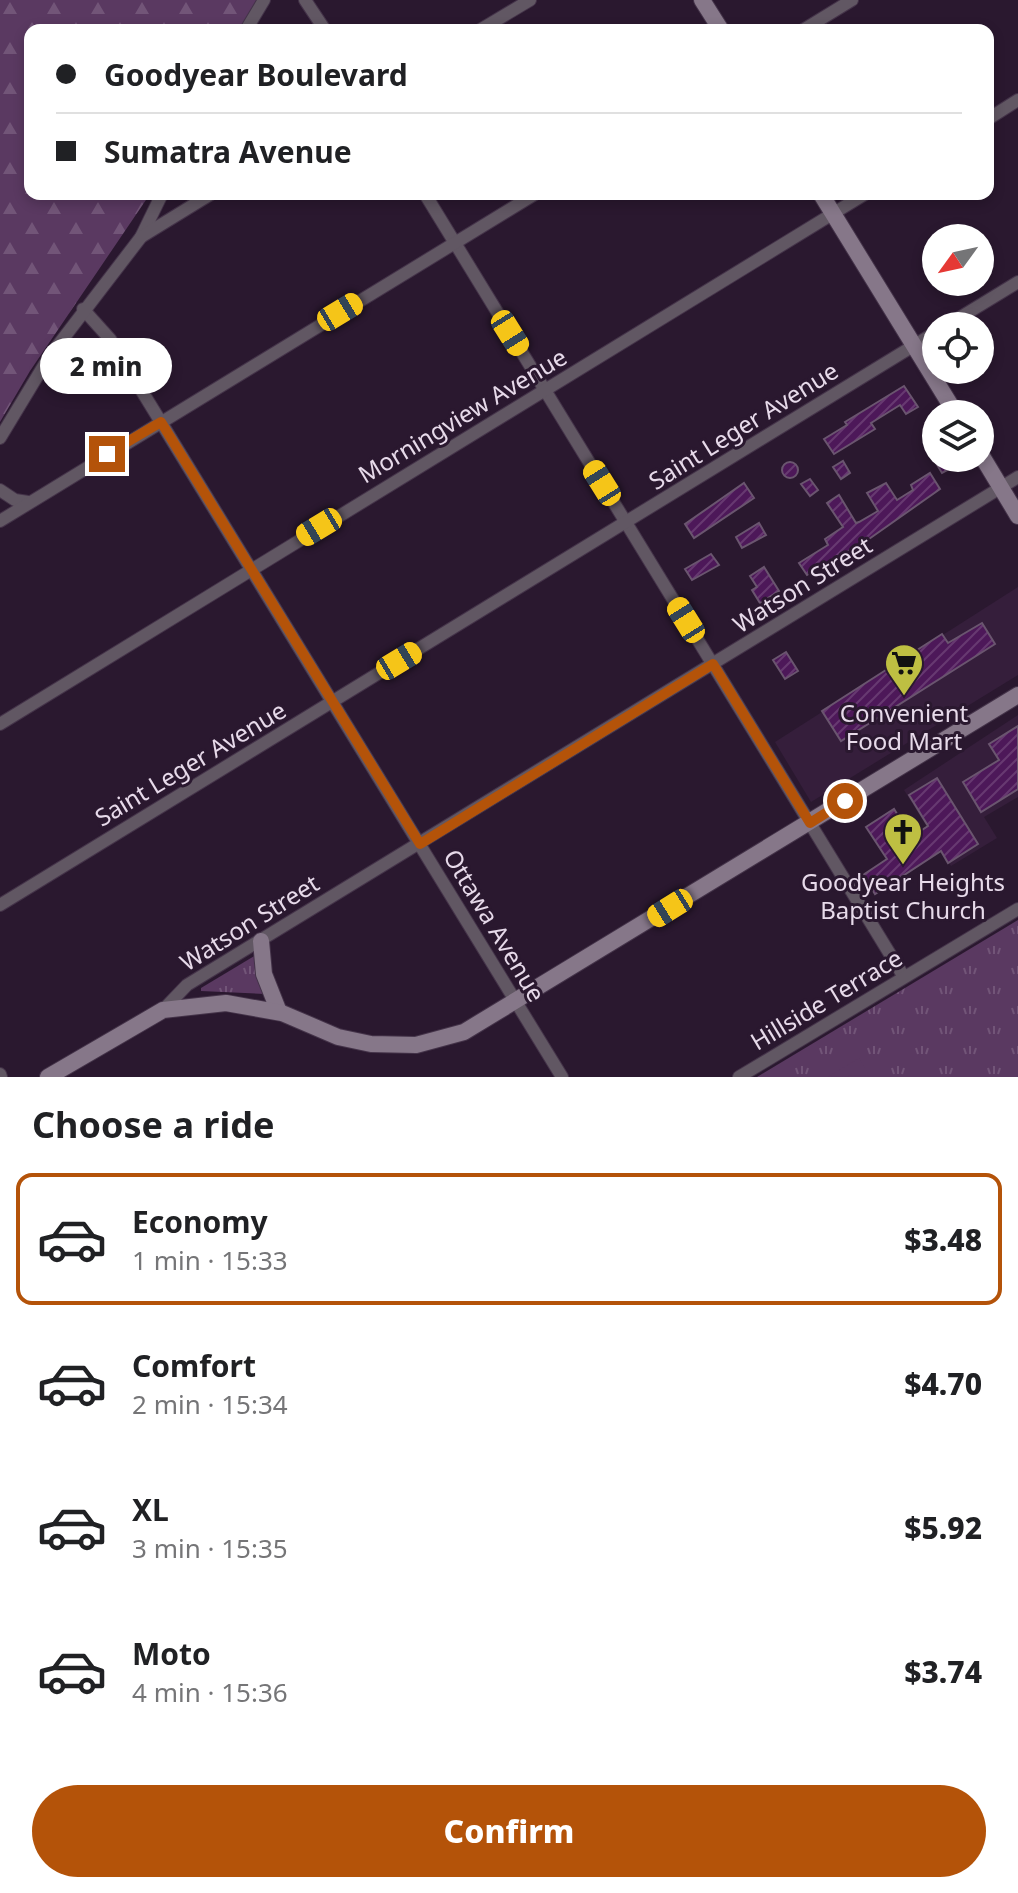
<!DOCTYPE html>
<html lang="en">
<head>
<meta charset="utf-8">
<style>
  :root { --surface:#fff; --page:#f6f6f6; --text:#202124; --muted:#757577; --line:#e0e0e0; --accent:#b45309 }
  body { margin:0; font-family:"Noto Sans",sans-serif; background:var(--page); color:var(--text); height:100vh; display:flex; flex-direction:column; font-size:30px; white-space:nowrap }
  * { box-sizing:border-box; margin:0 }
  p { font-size:26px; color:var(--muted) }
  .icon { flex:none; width:44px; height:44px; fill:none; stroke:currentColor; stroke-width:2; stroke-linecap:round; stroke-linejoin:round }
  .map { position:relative; height:1077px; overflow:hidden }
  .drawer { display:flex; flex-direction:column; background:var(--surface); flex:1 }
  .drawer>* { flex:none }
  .top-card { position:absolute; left:24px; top:24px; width:970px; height:176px; border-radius:16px; box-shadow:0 4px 12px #0003; display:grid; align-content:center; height:176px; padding:0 32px; background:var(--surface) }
  .needle { width:52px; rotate:237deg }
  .tools { position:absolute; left:922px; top:224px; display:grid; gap:16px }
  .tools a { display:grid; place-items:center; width:72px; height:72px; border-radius:50%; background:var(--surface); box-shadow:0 4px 12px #0003; font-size:40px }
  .end { position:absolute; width:36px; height:36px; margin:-18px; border:10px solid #b45309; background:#fff; box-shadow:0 0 0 4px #fff }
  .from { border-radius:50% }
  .bubble { position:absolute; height:56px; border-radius:28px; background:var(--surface); box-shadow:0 4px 12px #0003; font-size:26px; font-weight:800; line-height:56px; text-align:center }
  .car { position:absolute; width:24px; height:48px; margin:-24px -12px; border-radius:10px; box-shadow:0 0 6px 2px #0007; background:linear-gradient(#f5c518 24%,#345 0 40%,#f5c518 0 76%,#345 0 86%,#f5c518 0) }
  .top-card b { display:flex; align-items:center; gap:28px; height:76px; font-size:30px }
  .top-card b+b { border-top:2px solid var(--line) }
  .top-card i { width:20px; height:20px; background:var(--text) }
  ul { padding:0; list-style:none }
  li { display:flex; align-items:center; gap:24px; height:132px; margin:0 16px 12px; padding:0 16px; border:4px solid transparent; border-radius:16px }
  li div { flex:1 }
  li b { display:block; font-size:30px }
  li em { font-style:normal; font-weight:800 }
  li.current { border-color:var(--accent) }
  li>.icon { width:72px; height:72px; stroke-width:1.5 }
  h2 { padding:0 32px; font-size:36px; line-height:96px }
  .button { display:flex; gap:16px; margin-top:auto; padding:16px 32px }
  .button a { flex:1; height:92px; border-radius:48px; background:var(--accent); color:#fff; font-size:32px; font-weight:800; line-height:92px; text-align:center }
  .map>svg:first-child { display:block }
  .built { fill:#351e3b }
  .grass { fill:url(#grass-tufts) }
  .forest { fill:url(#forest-firs) }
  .garden { fill:#5a3961 }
  .building { fill:url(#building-hatch); stroke:#6a556f; stroke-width:2 }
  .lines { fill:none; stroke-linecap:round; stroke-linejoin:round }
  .street-casing { stroke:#443349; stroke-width:14 }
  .secondary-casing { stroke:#443349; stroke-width:18 }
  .street { stroke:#615763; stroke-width:12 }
  .secondary { stroke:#867789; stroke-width:16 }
  .route { stroke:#b45309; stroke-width:10 }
  .labels { text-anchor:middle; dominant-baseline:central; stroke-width:6; stroke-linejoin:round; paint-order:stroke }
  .street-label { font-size:24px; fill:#e7daea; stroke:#2a182f }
  .poi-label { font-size:24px; fill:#e7daea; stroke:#2a182f }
</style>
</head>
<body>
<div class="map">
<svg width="1018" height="1077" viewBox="0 0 1018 1077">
  <defs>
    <pattern id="grass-tufts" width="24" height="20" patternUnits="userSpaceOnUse" patternTransform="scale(2)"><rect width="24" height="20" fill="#5a3961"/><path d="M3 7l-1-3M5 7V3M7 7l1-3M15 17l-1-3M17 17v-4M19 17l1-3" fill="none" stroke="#725578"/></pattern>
    <pattern id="forest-firs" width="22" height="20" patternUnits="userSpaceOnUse" patternTransform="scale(2)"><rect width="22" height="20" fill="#5a3961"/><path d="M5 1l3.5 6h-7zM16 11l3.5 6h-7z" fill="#725578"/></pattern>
    <pattern id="building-hatch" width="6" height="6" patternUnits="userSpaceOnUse" patternTransform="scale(2)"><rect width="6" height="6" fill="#4d1859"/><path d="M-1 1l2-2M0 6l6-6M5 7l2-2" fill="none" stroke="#673971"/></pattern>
  </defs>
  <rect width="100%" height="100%" fill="#2a182f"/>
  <g class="built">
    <polygon points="1018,587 1018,675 811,802 775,742"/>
    <polygon points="1018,715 1018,797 984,817 997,838 951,866 904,790"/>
  </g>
  <g class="grass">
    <polygon points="1018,920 1018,1077 757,1077"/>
    <polygon points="256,955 265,994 201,991 201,988"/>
  </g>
  <polygon class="forest" points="0,0 263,0 245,30 30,30 30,194 150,194 30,371 0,422"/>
  <polygon class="garden" points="859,1058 869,1075 828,1077"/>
  <g class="building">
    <polygon points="904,386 918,407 906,414 900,405 871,423 875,429 834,454 824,439 847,425 845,422"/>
    <polygon points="933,458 948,458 953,467 942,473"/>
    <polygon points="843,461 850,473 841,479 833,467"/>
    <circle cx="790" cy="470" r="8"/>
    <polygon points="930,473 940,489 869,539 807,575 799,563 828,545 825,539 843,527 827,503 839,495 856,523 859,522 878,511 867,493 886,483 897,500 913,490 911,485"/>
    <polygon points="810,479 818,490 810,496 801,484"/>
    <polygon points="744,483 754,498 694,538 685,524"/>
    <polygon points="759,523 766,535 742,548 736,537"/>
    <polygon points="711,554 719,565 692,580 685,569"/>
    <polygon points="764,567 779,591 760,603 752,590 757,587 750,576"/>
    <polygon points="982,623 995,644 841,741 822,711 942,634 948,643"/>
    <polygon points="786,652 798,671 785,679 773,660"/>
    <polygon points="1018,726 1018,789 981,812 963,782 999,760 989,744"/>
    <polygon points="937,778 978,844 948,863 941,851 875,894 863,875 887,859 866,827 894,809 911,837 928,826 909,795"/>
  </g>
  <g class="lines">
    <defs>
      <g id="street">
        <polyline points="305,0 325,30"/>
        <polyline points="246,30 264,0"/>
        <polyline points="480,30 530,0"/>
        <polyline points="803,30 852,0"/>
        <polyline points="988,119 1018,100"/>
        <polyline points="425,194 904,977"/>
        <polyline points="141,237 162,194"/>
        <polyline points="83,309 110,339 562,1077"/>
        <polyline points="946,326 1018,282"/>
        <polyline points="0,438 49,357 141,237 211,194"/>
        <polyline points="0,490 15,500 28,502"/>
        <polyline points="0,521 535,194"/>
        <polyline points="0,724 865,194"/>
        <polyline points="0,905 936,332"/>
        <polyline points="163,1010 187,985 1018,477"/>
        <polyline points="0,1074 1,1077"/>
        <polyline points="739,1077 1018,909"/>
      </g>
      <g id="secondary">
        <polyline points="702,0 721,30"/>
        <polyline points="821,194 956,414"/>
        <polyline points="980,453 1018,516"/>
        <polyline points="261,941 264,974 279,1012"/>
        <polyline points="48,1077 163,1010 226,1003 282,1013 338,1037 371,1044 416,1045 464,1032 1018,695"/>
      </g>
    </defs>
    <use href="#street" class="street-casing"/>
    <use href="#secondary" class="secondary-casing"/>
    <use href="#street" class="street"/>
    <use href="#secondary" class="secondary"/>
  </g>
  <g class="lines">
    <polyline class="route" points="107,454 161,422 420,844 713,664 810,823 845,801"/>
  </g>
  <defs>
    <symbol id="supermarket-pin" viewBox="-11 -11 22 30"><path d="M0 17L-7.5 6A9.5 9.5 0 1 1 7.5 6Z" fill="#bebf42" stroke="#2a182f"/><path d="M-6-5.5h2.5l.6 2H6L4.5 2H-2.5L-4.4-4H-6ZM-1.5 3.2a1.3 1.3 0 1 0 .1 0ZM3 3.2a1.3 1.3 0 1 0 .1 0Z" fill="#111"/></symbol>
    <symbol id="church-pin" viewBox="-11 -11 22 30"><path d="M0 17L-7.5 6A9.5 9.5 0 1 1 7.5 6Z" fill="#bebf42" stroke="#2a182f"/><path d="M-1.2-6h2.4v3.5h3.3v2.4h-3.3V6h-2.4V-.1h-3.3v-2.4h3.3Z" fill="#111"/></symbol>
  </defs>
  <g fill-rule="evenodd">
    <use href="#supermarket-pin" x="882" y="641" width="44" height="60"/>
    <use href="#church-pin" x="881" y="810" width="44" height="60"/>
  </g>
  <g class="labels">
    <g class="street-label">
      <text transform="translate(462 415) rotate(-31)">Morningview Avenue</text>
      <text transform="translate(743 425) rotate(-32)">Saint Leger Avenue</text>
      <text transform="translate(802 584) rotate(-32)">Watson Street</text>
      <text transform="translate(190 763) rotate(-31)">Saint Leger Avenue</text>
      <text transform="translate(249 922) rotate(-32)">Watson Street</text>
      <text transform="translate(495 925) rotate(59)">Ottawa Avenue</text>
      <text transform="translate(826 999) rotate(-31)">Hillside Terrace</text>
    </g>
    <g class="poi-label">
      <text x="904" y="712">Convenient<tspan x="904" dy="28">Food Mart</tspan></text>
      <text x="903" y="881">Goodyear Heights<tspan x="903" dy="28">Baptist Church</tspan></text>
    </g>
  </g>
</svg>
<div class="tools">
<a><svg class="needle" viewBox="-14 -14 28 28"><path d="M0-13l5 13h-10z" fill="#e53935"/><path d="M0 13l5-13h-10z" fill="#757577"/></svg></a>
<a><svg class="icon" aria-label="locate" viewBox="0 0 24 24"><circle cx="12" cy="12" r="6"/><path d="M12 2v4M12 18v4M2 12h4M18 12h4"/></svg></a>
<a><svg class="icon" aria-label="layers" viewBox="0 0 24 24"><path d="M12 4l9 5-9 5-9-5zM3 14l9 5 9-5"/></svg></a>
</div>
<i class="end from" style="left:845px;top:801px"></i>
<i class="end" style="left:107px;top:454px"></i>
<div class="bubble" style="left:40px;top:338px;width:132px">2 min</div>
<i class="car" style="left:340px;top:312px;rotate:59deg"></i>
<i class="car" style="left:510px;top:333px;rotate:148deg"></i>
<i class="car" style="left:602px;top:483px;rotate:328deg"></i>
<i class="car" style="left:319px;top:527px;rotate:239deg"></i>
<i class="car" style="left:686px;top:620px;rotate:328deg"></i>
<i class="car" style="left:399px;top:661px;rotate:59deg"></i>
<i class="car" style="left:670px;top:908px;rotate:238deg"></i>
<div class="top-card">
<b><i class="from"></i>Goodyear Boulevard</b>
<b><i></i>Sumatra Avenue</b>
</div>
</div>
<section class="drawer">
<h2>Choose a ride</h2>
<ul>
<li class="current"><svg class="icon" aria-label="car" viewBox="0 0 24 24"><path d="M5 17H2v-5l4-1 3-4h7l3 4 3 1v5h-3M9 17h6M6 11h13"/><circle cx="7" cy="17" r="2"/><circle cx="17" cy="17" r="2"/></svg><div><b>Economy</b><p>1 min · 15:33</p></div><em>$3.48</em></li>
<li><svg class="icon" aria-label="car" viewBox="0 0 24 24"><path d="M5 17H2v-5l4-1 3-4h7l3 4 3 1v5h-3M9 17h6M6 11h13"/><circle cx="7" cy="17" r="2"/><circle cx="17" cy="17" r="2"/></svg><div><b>Comfort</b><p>2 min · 15:34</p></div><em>$4.70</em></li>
<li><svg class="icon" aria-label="car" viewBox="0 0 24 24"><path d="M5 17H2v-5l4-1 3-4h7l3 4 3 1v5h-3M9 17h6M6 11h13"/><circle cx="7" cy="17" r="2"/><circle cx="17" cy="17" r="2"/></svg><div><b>XL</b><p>3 min · 15:35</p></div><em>$5.92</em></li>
<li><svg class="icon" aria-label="car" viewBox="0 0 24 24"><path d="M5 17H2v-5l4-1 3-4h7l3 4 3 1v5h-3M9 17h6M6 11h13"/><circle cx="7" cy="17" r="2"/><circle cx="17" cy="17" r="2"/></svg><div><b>Moto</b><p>4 min · 15:36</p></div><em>$3.74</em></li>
</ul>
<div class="button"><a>Confirm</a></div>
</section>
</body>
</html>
